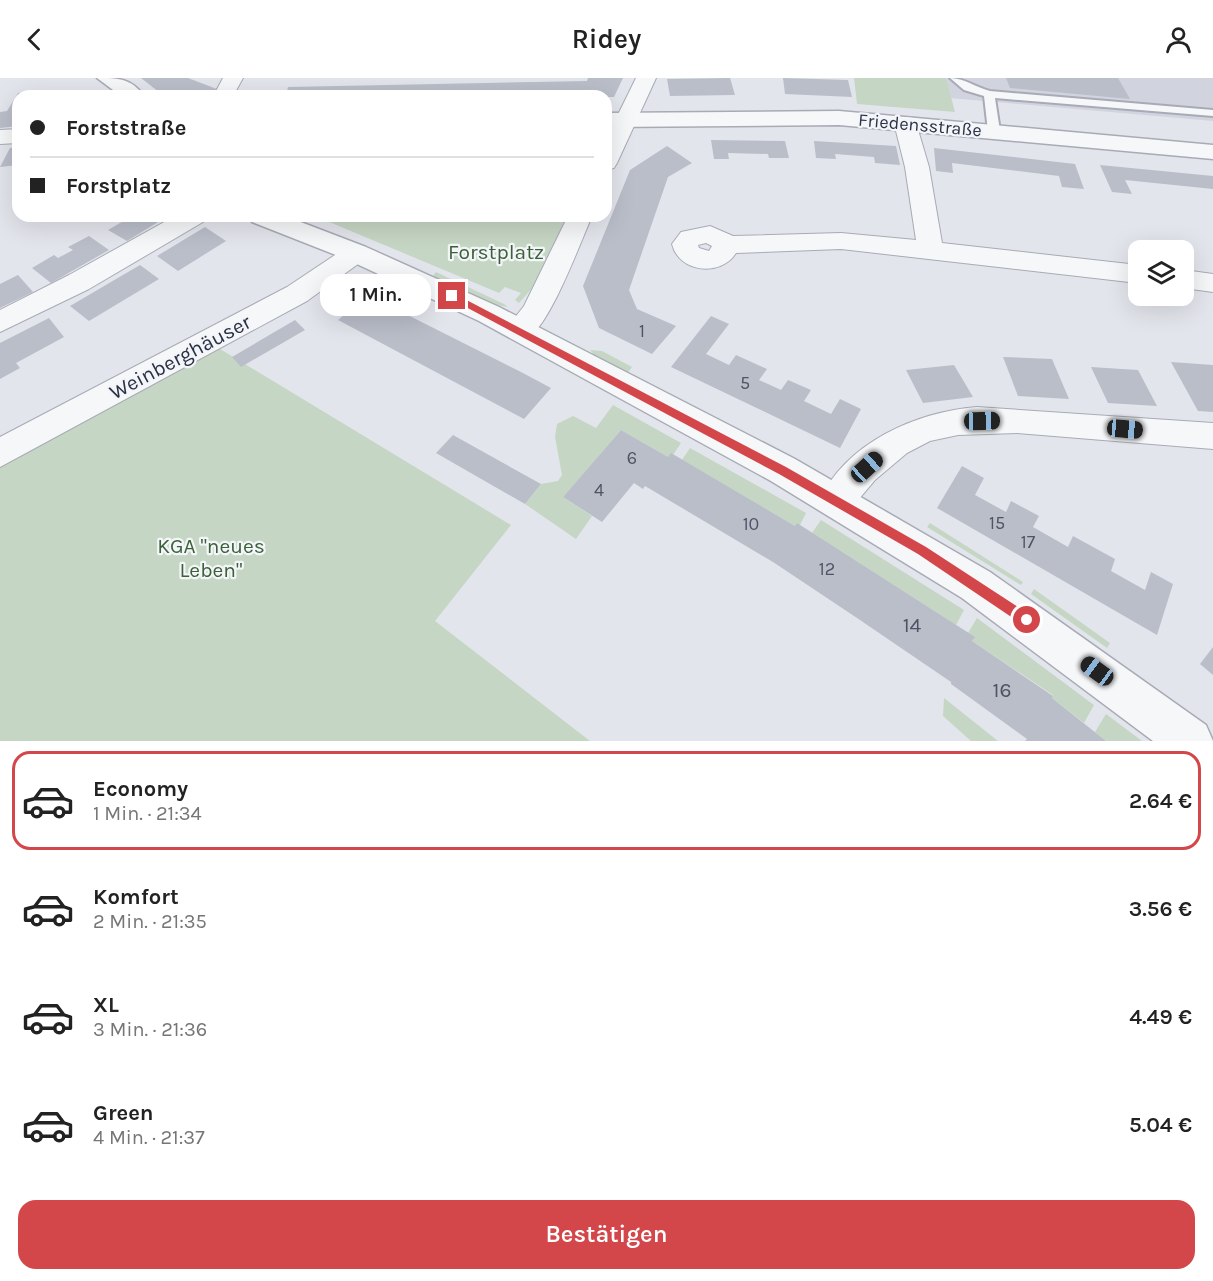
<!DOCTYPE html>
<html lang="de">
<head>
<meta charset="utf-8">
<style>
  :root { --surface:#fff; --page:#f6f6f6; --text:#222; --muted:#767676; --line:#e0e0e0; --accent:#d3464a }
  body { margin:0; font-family:Karla,sans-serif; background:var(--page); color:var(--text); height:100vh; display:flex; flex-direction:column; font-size:22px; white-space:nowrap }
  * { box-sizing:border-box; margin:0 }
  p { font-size:20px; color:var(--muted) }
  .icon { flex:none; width:33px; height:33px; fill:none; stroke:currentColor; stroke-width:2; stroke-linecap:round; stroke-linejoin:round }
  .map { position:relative; height:663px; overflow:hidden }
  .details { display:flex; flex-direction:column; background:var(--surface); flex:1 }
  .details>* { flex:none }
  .top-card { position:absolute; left:12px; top:12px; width:600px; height:132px; border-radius:18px; box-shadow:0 6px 24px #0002; display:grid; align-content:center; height:132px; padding:0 18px; background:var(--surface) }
  .buttons { position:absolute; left:1128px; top:162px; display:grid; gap:12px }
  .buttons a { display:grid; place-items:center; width:66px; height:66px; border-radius:12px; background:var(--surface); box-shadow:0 6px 24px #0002; font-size:30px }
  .end { position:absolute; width:27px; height:27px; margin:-14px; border:8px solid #d3464a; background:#fff; box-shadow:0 0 0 3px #fff }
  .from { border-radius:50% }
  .bubble { position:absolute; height:42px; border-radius:18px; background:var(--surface); box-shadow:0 6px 24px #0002; font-size:20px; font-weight:600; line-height:42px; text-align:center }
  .car { position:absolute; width:18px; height:36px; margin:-18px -9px; border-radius:8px; box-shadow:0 0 4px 2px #0007; background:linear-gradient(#222 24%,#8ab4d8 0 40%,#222 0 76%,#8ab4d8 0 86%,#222 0) }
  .top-card b { display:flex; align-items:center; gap:21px; height:57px; font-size:22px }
  .top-card b+b { border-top:2px solid var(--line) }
  .top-card i { width:15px; height:15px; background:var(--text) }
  ul { padding:10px 0 0; list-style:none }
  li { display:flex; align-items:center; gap:18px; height:99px; margin:0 12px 9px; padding:0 6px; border:3px solid transparent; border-radius:18px }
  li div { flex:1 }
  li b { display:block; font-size:22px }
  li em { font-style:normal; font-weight:600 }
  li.selected { border-color:var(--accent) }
  li>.icon { width:54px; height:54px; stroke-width:1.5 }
  .primary-button { display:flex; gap:12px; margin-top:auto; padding:12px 18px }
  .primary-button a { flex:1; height:69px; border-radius:18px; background:var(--accent); color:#fff; font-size:24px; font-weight:600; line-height:69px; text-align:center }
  header { display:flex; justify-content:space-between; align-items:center; height:78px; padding:0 18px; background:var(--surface); font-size:27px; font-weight:600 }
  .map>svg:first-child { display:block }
  .built { fill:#d1d4de }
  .green { fill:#c6d6c4 }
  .building { fill:#babec9 }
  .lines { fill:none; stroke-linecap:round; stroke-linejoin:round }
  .service-casing { stroke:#a8abb6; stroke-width:4 }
  .minor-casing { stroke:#a8abb6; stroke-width:2 }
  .tertiary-casing { stroke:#a8abb6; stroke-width:3 }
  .service { fill:#f6f7f9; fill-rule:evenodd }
  .minor { fill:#f6f7f9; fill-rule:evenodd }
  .tertiary { fill:#f6f7f9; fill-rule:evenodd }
  .route { fill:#d3464a }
  .labels { text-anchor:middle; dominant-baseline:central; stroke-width:4.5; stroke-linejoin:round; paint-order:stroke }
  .far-street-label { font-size:18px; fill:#2a3144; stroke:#f3f5f9 }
  .number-label { font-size:18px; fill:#4e5465 }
  .park-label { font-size:21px; fill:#3a6137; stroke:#f3f5f9 }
  .street-label { font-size:21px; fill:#2a3144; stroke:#f3f5f9 }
  .near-number-label { font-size:21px; fill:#4e5465 }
</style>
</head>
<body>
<header><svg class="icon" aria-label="back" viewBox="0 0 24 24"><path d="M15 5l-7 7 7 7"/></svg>Ridey<svg class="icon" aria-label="person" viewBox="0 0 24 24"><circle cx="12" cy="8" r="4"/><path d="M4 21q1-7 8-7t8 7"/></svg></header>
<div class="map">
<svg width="1213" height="663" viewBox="0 0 1213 663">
  <rect width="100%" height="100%" fill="#e3e5ec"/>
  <polygon class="built" points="946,0 1213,0 1213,43 950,20"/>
  <g class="green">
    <polygon points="854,0 946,0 955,34 857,26"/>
    <polygon points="315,138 571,138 534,208 519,225 515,222 521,215 505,209 499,215"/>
    <polygon points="436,194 504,226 508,229 495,227 433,198"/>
    <polygon points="215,268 511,447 435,543 590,663 0,663 0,387"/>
    <polygon points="590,272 602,273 632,289 627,296 598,281"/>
    <polygon points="613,327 681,365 673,377 668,379 621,352 563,419 592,438 576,461 525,426 541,406 558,403 562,397 555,359 557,346 573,338 596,350"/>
    <polygon points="690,370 806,435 800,447 795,448 682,382"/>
    <polygon points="821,442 964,532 956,547 812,455"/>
    <polygon points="930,445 1023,504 1021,507 927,449"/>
    <polygon points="1034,511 1110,565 1107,570 1031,516"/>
    <polygon points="977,540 1094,627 1084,645 1052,620 1053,617 972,563 974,559 968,555"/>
    <polygon points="944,620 998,663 971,663 943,638"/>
    <polygon points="1106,636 1142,663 1106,663 1095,654"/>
  </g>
  <g class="building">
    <polygon points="141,0 188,0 222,13 221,15 287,13 288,9 587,3 588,0 623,0 614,19 606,19 164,18"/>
    <polygon points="730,0 735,17 670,18 667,1"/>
    <polygon points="783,0 848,2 852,19 785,16"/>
    <polygon points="1006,0 1118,0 1130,21 1010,10"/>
    <polygon points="49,12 46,18 18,18 18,48 0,50 0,34 7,33 18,15"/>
    <polygon points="711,62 785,63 789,80 769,80 768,76 728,75 729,81 714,81"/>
    <polygon points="814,63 896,68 900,87 875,85 874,79 835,76 836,81 816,80"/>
    <polygon points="667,68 692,85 668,99 629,212 637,231 676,248 652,276 599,250 583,208 630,92"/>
    <polygon points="18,69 18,87 0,89 10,70"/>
    <polygon points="934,70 1075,86 1084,111 1062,109 1059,98 952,85 953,95 936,93"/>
    <polygon points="1100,87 1213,98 1213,111 1125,102 1132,116 1112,114"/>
    <polygon points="132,138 168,138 127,163 108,152"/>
    <polygon points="205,149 226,163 178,193 157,178"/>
    <polygon points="89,158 109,172 51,205 32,190 54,177 58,180 73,172 68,169"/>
    <polygon points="140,187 159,201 89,243 70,228"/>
    <polygon points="18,197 33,214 0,230 0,206"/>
    <polygon points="368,217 521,294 551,310 524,341 338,242"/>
    <polygon points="711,238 729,246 706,276 729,287 736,277 767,291 759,302 781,312 788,302 811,312 804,323 831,336 840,321 861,331 840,370 671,289"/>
    <polygon points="49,240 64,259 16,285 20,290 0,301 0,265"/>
    <polygon points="295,242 305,252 241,289 232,279"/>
    <polygon points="1003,279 1052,281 1069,321 1018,318"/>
    <polygon points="1171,284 1213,287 1213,334 1198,333"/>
    <polygon points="954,287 973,319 923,325 906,292"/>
    <polygon points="1091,289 1138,292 1157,328 1108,325"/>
    <polygon points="621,352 668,379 671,375 795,448 797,445 975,559 972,563 1053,618 1052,620 1106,663 1025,663 1027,661 951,606 951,604 857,540 773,484 645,408 643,411 634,405 602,444 563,419"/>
    <polygon points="453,357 541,406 525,426 436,375"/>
    <polygon points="962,388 984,400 975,417 1006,434 1011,423 1039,438 1033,449 1068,469 1073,458 1115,481 1111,493 1145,512 1151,494 1173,506 1157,557 937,430"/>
    <polygon points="1213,569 1213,597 1200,586"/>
  </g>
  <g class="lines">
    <defs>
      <path id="service" d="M 950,0 C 964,0 975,9 990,13 L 1213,32 L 1213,38 L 995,20 L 1000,53 L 994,56 L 988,53 L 984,18 L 964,12 Z"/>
      <g id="minor">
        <polygon points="223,0 243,0 233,18 217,18 215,15"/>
        <polygon points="636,0 656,0 617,85 614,90 606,92 606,61"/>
        <path d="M 905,39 L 913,40 L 916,45 L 929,89 L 942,165 L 1138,187 L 1138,205 L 841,171 L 736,175 C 721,199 679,195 672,166 L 681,154 L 710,148 L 733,158 L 841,155 L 916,162 L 905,89 L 894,45 L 897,40 ZM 706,165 L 712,168 L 709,173 L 699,170 L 698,167 Z"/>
        <polygon points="18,51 18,65 0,66 0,52"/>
        <polygon points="175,138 206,138 203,144 89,211 0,254 0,232 69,197"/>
        <path d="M 568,138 L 592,138 C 581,163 549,250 527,260 C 520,263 515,261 509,259 L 505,252 L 524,228 Z"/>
        <polygon points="356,166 365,169 369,175 365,181 307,223 0,389 0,359 287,209 347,169"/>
        <polygon points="1184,192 1213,196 1213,214 1184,210"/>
        <path d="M 977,329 L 1213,345 L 1213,371 L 1017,355 L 958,357 L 930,363 L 907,375 L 875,402 L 848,434 L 836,438 L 824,434 L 819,423 C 847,364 916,334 977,329 Z"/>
      </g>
      <g id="tertiary">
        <path d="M 97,0 C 118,0 131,0 144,18 L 121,18 Z"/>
        <polygon points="839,33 1213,67 1213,81 839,47 606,49 606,35"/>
        <polygon points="248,138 285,138 366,169 499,229 795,381 990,494 1206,647 1213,663 1153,663 962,520 771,403 479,243 346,181 252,144"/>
      </g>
    </defs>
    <use href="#service" class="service-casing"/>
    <use href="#minor" class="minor-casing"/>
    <use href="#tertiary" class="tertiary-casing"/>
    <use href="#service" class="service"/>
    <use href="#minor" class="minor"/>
    <use href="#tertiary" class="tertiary"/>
  </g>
  <polygon class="route" points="449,216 455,216 786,389 926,469 1032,538 1032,547 1023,547 918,476 779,396 449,220"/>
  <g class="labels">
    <g class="far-street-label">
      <text transform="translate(920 47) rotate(5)">Friedensstraße</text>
    </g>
    <g class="number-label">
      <text x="642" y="253">1</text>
      <text x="745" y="305">5</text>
      <text x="632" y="380">6</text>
      <text x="599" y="412">4</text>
      <text x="997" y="445">15</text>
      <text x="751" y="446">10</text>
      <text x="1028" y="464">17</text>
      <text x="827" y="491">12</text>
    </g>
    <g class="park-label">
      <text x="496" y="174">Forstplatz</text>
      <text x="211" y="468">KGA "neues<tspan x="211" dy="24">Leben"</tspan></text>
    </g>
    <g class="street-label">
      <text transform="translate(180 279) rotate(-28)">Weinberghäuser</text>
    </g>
    <g class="near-number-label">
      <text x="912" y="547">14</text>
      <text x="1002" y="612">16</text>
    </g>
  </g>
</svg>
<div class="buttons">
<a><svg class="icon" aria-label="layers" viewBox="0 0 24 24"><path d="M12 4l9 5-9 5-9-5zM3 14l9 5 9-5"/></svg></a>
</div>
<i class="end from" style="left:1027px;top:542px"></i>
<i class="end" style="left:452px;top:218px"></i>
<div class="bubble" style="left:320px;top:196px;width:111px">1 Min.</div>
<i class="car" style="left:982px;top:343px;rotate:89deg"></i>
<i class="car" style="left:1125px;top:351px;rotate:95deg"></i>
<i class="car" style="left:867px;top:389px;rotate:48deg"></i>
<i class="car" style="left:1097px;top:593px;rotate:306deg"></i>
<div class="top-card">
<b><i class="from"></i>Forststraße</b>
<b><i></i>Forstplatz</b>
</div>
</div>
<section class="details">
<ul>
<li class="selected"><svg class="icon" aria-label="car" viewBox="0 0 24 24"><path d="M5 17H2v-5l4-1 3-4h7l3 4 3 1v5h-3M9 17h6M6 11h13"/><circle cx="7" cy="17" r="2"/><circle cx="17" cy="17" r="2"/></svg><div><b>Economy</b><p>1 Min. · 21:34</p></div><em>2.64 €</em></li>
<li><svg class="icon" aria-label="car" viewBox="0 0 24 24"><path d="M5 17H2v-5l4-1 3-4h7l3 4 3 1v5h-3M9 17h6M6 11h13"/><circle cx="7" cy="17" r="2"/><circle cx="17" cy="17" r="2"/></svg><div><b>Komfort</b><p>2 Min. · 21:35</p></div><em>3.56 €</em></li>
<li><svg class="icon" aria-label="car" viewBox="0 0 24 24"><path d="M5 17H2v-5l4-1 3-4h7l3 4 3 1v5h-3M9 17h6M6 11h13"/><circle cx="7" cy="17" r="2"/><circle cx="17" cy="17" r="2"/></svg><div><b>XL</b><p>3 Min. · 21:36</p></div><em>4.49 €</em></li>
<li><svg class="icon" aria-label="car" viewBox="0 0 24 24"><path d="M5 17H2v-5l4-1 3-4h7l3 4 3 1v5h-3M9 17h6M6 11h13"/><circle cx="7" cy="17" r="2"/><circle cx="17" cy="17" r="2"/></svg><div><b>Green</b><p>4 Min. · 21:37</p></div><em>5.04 €</em></li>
</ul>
<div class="primary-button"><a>Bestätigen</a></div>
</section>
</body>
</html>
